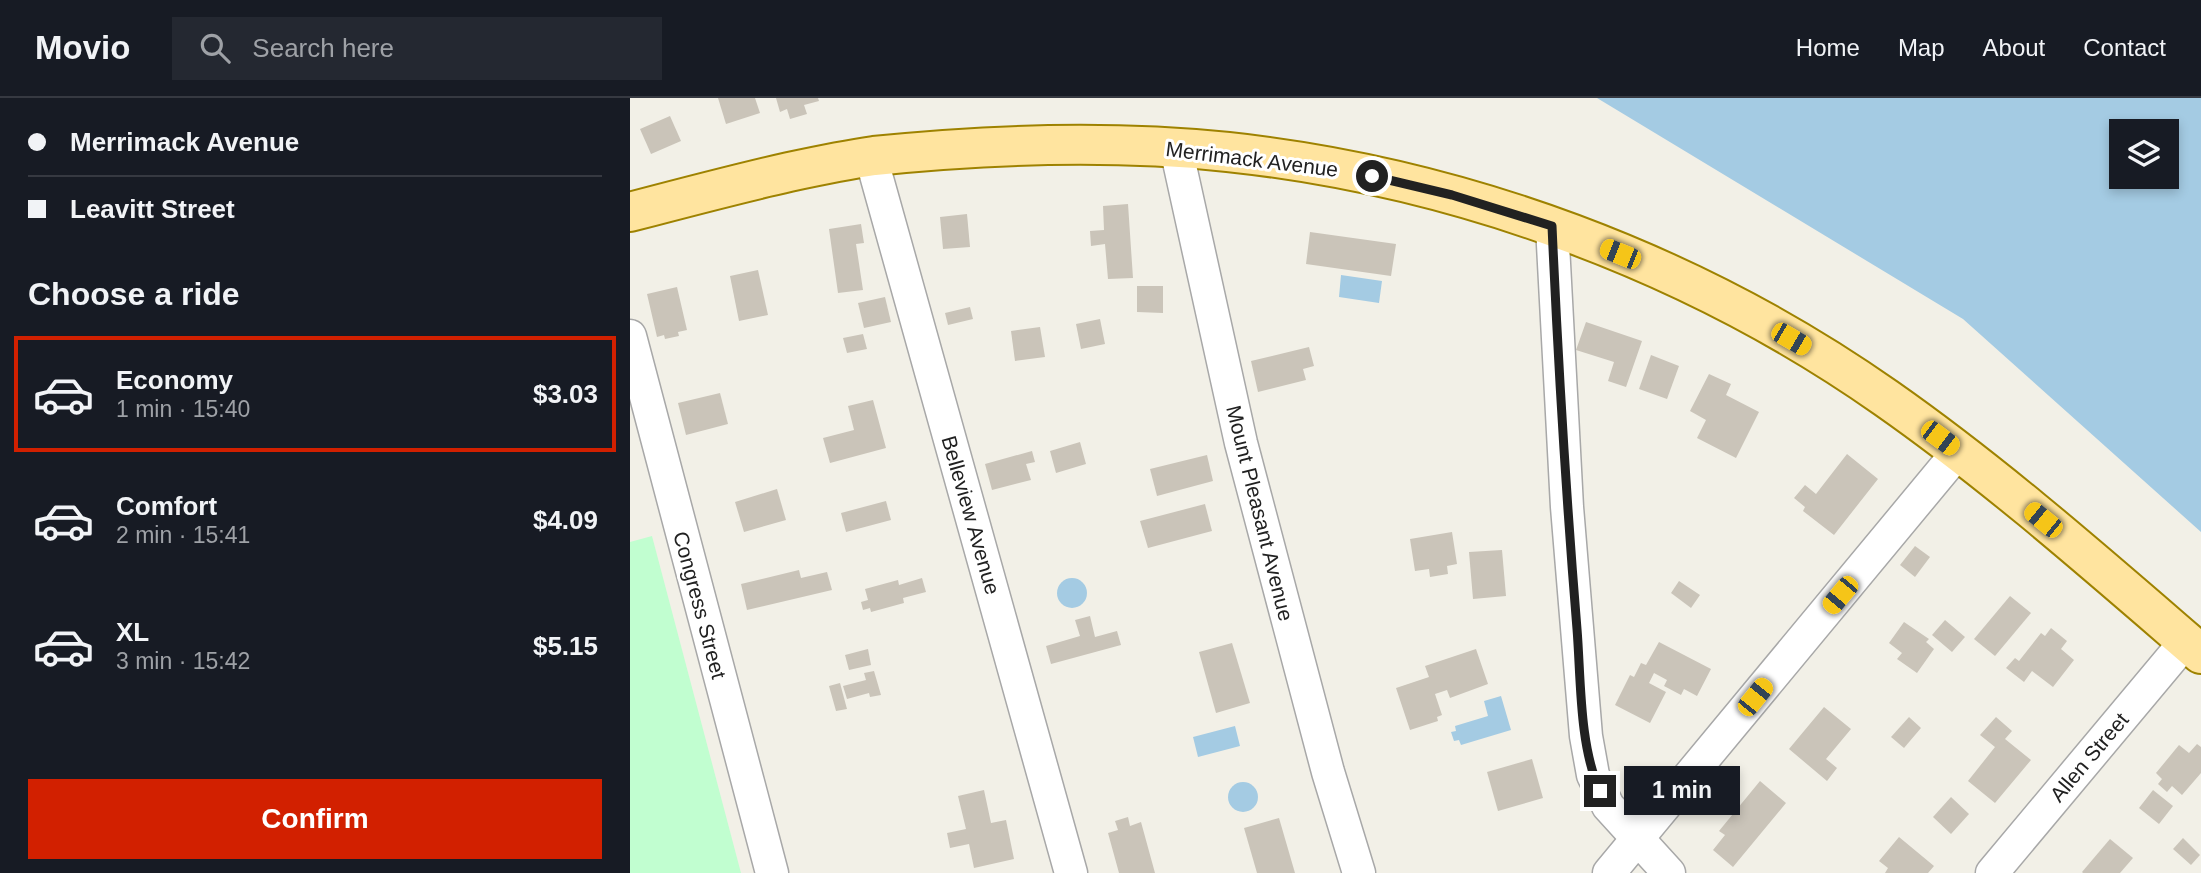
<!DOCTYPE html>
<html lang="en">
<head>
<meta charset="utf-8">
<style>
  :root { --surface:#171b24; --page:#242831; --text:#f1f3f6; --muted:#9ea1a6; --line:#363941; --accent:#d22000 }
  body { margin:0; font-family:Helvetica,sans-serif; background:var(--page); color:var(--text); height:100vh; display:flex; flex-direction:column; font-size:26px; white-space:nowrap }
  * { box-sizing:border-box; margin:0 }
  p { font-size:23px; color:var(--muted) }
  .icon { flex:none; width:38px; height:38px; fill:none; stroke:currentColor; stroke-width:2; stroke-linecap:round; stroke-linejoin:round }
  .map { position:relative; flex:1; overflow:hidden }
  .sheet { display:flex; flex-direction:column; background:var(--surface); width:630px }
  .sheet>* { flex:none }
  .guide { display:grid; align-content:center; height:154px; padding:0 28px; background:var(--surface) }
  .fabs { position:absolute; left:1479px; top:21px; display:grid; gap:14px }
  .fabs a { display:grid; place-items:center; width:70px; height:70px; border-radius:0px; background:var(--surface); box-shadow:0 4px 10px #0003; font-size:35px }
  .end { position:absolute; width:32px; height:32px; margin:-16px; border:9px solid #212121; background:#fff; box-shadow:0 0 0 4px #fff }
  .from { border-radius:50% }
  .bubble { position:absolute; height:49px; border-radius:0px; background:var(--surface); box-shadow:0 4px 10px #0003; font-size:23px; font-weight:600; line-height:49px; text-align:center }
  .car { position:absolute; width:21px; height:42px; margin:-21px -10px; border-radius:9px; box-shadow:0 0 5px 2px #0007; background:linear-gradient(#f5c518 24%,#345 0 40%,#f5c518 0 76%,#345 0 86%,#f5c518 0) }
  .guide b { display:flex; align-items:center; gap:24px; height:66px; font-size:26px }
  .guide b+b { border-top:2px solid var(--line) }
  .guide i { width:18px; height:18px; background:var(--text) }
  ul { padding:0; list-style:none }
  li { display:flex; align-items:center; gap:21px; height:116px; margin:0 14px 10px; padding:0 14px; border:4px solid transparent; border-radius:0px }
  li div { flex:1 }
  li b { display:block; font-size:26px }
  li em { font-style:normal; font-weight:600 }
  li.active { border-color:var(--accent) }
  li>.icon { width:63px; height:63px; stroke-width:1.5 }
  h2 { padding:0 28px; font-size:32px; line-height:84px }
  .cta { display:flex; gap:14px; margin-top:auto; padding:14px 28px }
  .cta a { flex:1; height:80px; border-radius:0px; background:var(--accent); color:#fff; font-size:28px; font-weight:600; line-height:80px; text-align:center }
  header { display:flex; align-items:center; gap:42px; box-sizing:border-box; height:98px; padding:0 35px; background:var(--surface); border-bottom:2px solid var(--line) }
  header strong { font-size:33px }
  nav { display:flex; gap:38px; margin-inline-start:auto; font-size:24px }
  .search { width:490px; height:63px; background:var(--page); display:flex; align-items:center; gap:18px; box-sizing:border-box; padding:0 24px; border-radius:0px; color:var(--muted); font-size:26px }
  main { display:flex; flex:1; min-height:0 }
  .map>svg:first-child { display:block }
  .park { fill:#c1fed0 }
  .water { fill:#a4cbe3; fill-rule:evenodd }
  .building { fill:#cac4b9 }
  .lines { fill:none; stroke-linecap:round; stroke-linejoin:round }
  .minor-casing { stroke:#a8a8a8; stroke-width:35 }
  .major-casing { stroke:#9e8200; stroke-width:42 }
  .minor { stroke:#fff; stroke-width:32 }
  .major { stroke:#ffe49f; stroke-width:38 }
  .route { stroke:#212121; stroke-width:9 }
  .labels { text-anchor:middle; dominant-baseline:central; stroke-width:6; stroke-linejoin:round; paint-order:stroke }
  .street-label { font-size:21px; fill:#212121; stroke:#fff }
</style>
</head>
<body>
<header>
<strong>Movio</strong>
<div class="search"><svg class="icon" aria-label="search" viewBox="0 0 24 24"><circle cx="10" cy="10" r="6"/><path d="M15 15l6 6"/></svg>Search here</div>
<nav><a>Home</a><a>Map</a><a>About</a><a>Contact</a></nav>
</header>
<main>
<section class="sheet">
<div class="guide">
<b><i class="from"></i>Merrimack Avenue</b>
<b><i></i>Leavitt Street</b>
</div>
<h2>Choose a ride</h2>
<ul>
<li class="active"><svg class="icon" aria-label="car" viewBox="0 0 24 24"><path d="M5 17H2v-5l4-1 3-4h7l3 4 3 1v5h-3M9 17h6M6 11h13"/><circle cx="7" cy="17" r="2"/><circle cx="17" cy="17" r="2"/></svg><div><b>Economy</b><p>1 min · 15:40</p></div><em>$3.03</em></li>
<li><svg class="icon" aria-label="car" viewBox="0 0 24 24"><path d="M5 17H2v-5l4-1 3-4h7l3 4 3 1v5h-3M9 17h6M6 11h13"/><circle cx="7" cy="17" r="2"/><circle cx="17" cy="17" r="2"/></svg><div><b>Comfort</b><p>2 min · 15:41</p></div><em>$4.09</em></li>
<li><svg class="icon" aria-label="car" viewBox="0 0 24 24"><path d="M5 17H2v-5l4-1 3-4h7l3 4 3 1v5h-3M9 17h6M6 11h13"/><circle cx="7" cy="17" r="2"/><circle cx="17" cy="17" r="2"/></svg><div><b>XL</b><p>3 min · 15:42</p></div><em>$5.15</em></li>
</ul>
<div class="cta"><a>Confirm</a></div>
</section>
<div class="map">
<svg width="1571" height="775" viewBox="0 0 1571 775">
  <rect width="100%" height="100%" fill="#f2f0e7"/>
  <polygon class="park" points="22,438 111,775 0,775 0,444"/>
  <g class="water">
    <path d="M 967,0 L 1571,0 L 1571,434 L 1333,221 ZM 1491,33 L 1536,33 L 1536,79 L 1491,79 Z"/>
    <polygon points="711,177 752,183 749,205 709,199"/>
    <circle cx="442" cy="495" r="15"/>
    <polygon points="871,598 881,632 831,647 829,642 824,643 821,634 826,633 825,628 858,618 854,603"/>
    <polygon points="605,628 610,648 568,659 563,639"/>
    <circle cx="613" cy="699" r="15"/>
  </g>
  <g class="building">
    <polygon points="88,0 125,0 130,15 96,26"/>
    <polygon points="146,0 188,0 189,3 174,7 177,16 160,21 157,11 150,14"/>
    <polygon points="40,18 51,43 21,56 10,31"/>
    <polygon points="498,106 503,180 478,181 475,146 461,148 460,133 474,132 473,108"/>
    <polygon points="337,116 340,149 313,151 310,119"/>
    <polygon points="231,126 234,145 226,146 233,192 208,195 199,131"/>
    <polygon points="680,134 766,146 761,178 676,166"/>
    <polygon points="128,172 138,217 109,223 100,178"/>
    <polygon points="507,188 533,188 533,215 507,214"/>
    <polygon points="47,189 57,232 48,234 49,238 35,241 34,237 27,239 17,196"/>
    <polygon points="255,199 261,224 234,230 228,205"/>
    <polygon points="340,209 343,221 318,227 315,215"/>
    <polygon points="470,221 475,246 451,251 446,226"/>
    <polygon points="956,224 1012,243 996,289 978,283 984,264 946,252"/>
    <polygon points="410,229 415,259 385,263 381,233"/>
    <polygon points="233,236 237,251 217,255 213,240"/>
    <polygon points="679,249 684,268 673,271 676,282 628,294 621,263"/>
    <polygon points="1021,257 1049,268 1037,301 1009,291"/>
    <polygon points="1079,276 1101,286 1096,297 1129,314 1106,360 1067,340 1076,322 1060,313"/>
    <polygon points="90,295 98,326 56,337 48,305"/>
    <polygon points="243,302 256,350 200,365 193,340 224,332 218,308"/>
    <polygon points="450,344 456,366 426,375 420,353"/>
    <polygon points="402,353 405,364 396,366 401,382 362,392 355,366"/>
    <polygon points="1217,356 1248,381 1204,437 1173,413 1175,409 1164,400 1175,387 1186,396"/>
    <polygon points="577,357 583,383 527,398 520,371"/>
    <polygon points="147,391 156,422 114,434 105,404"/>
    <polygon points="256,403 261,422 216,434 211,415"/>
    <polygon points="575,406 582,433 518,450 510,423"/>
    <polygon points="822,434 827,466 817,468 818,476 800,479 799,471 785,473 780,441"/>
    <polygon points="1285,448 1300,459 1285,479 1270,467"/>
    <polygon points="872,452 876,498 843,501 839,454"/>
    <polygon points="169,472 171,480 197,474 202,492 117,512 111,486"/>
    <polygon points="292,480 296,494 273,500 274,505 241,514 240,510 233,512 231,504 238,502 235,491 268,482 269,487"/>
    <polygon points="1049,483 1070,497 1061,510 1041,495"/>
    <polygon points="1380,498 1401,515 1365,558 1344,541"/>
    <polygon points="460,518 465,539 487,533 491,547 421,566 416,548 450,538 445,522"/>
    <polygon points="1315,522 1335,539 1322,554 1302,537"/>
    <polygon points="1274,524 1299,541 1296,544 1304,551 1287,575 1267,561 1272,555 1259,545"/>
    <polygon points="1421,530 1437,543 1431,551 1444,562 1423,589 1402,573 1394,584 1376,570 1385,560 1389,563 1411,535 1415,538"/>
    <polygon points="1029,544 1081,571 1067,598 1054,591 1051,597 1034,588 1037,582 1024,575 1019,585 1036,594 1020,625 985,607 1000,577 1004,579 1011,565 1016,567"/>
    <polygon points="602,545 620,605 586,615 569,554"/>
    <polygon points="238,551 241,567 219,572 215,557"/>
    <polygon points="846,551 858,586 820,600 817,592 805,596 812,617 807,619 808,623 780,632 766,590 799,579 795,568"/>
    <polygon points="244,573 251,597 240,599 239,595 217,601 213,588 236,582 234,575"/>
    <polygon points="210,585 217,611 206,613 199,588"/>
    <polygon points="1194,609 1221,631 1196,661 1207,670 1197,683 1159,651"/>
    <polygon points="1279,619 1291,630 1274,650 1261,639"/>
    <polygon points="1366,619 1382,633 1375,641 1401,662 1365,705 1338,683 1365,649 1350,637"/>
    <polygon points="1567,646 1571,649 1571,675 1552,697 1542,688 1537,694 1528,686 1532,681 1526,675 1549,647 1559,655"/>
    <polygon points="902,661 913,700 868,713 857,674"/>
    <polygon points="1130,683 1156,705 1103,769 1083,752 1095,737 1089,733"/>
    <polygon points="354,692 361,725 376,722 384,761 344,770 339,746 320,750 317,735 336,731 328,698"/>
    <polygon points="1523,692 1543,708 1529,726 1509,710"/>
    <polygon points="1321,699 1339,716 1321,736 1303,719"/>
    <polygon points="498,719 500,728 511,724 525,775 489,775 478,735 488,732 485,723"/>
    <polygon points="649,720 665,775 627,775 614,730"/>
    <polygon points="1269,739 1304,768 1298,775 1255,775 1258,770 1249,763"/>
    <polygon points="1553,740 1570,757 1561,767 1543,751"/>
    <polygon points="1480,741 1503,760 1490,775 1453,775 1452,774"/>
  </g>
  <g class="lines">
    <defs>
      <g id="minor">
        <polyline points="546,50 611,345 698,674 729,775"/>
        <polyline points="241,59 441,775"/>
        <polyline points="922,128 937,409 956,638 963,677 978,708 1039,775"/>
        <polyline points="0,238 142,775"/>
        <polyline points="979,775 1328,354"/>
        <polyline points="1362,775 1556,543"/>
      </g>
      <path id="major" d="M 0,114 C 53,100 106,86 159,74 C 187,68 216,62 244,58 C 361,46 481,42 598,54 C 831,79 1064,165 1256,300 C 1366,377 1469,468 1571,556"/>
    </defs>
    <use href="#minor" class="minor-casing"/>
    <use href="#major" class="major-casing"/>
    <use href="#minor" class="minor"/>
    <use href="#major" class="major"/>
  </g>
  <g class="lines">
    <path class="route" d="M 742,78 L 822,97 L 922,128 C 928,262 936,397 947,531 C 951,580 949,648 970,693"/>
  </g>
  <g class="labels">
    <g class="street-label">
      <text transform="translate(622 61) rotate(7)">Merrimack Avenue</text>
      <text transform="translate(630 415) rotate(76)">Mount Pleasant Avenue</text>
      <text transform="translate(341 417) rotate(74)">Belleview Avenue</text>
      <text transform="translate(70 507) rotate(75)">Congress Street</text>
      <text transform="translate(1459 659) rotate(-50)">Allen Street</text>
    </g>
  </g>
</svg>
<div class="fabs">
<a><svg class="icon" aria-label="layers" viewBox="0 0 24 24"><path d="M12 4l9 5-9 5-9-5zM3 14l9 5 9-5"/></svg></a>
</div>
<i class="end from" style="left:742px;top:78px"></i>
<i class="end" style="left:970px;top:693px"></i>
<div class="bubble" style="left:994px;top:668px;width:116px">1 min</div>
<i class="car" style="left:990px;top:156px;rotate:292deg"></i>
<i class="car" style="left:1161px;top:241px;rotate:120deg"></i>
<i class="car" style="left:1310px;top:340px;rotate:127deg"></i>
<i class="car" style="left:1413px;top:422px;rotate:309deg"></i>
<i class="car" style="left:1210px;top:497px;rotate:220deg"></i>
<i class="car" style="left:1125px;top:599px;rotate:39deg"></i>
</div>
</main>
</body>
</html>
